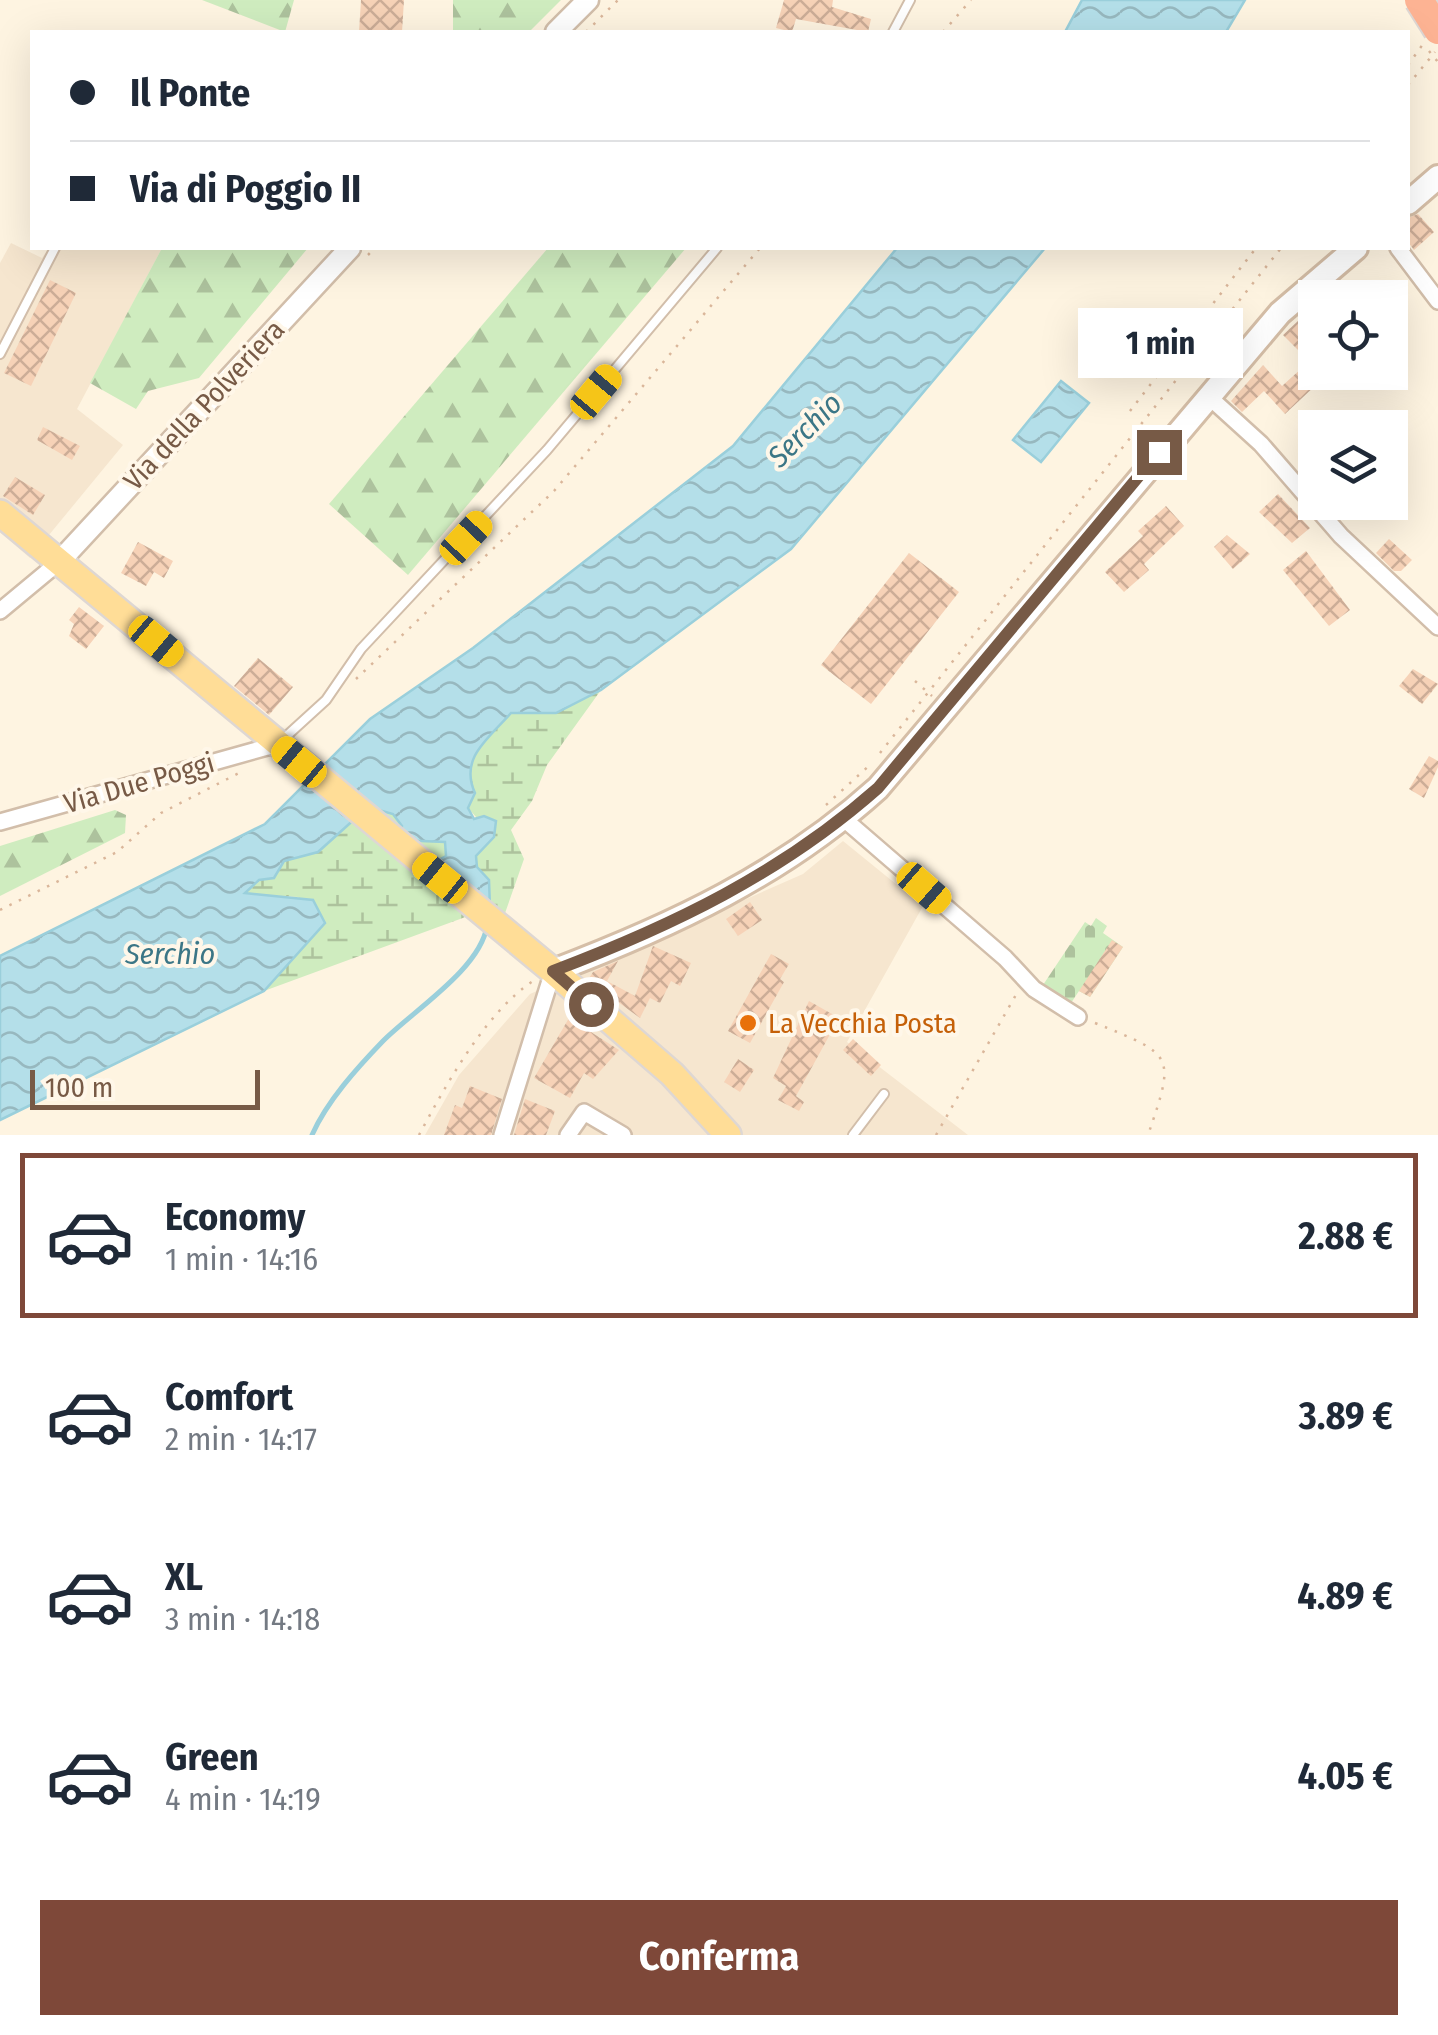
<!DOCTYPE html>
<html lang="it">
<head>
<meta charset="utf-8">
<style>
  :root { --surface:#fff; --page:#f2f2f3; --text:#1f2937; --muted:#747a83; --line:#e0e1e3; --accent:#7e4839 }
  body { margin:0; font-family:"Fira Sans Condensed",sans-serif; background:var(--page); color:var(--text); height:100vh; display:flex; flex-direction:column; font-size:38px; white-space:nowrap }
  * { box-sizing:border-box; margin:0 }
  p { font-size:32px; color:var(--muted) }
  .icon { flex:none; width:55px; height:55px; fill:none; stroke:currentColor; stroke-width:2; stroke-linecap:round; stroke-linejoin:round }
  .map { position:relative; height:1135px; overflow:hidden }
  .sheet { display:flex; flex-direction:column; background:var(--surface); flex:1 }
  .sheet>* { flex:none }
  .banner { position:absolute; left:30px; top:30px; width:1380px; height:220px; border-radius:0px; box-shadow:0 10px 40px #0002; display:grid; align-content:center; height:220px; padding:0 40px; background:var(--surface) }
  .buttons { position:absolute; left:1298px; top:280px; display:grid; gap:20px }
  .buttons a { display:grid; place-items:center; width:110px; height:110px; border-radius:0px; background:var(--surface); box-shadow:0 10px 40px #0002; font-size:50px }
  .scale { position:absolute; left:30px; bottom:25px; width:230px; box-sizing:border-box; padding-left:10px; border:5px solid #775a46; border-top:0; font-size:28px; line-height:35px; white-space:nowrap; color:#775a46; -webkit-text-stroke:8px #fff7e9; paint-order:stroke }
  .end { position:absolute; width:45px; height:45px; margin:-22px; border:12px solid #775a46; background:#fff; box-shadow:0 0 0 5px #fff }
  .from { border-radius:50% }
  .bubble { position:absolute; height:70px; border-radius:0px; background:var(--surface); box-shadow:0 10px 40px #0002; font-size:32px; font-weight:700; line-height:70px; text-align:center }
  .car { position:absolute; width:30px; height:60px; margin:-30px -15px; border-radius:12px; box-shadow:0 0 8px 2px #0007; background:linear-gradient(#f5c518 24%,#345 0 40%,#f5c518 0 76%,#345 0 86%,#f5c518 0) }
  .banner b { display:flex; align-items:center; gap:35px; height:95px; font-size:38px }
  .banner b+b { border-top:2px solid var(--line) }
  .banner i { width:25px; height:25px; background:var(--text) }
  ul { padding:18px 0 0; list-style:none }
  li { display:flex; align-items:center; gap:30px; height:165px; margin:0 20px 15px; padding:0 20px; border:5px solid transparent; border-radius:0px }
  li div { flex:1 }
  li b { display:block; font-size:38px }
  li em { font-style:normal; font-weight:700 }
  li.on { border-color:var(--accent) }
  li>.icon { width:90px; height:90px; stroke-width:1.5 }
  .button { display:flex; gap:20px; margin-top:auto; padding:20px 40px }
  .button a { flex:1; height:115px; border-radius:0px; background:var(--accent); color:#fff; font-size:40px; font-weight:700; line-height:115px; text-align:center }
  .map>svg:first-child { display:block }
  .residential { fill:#f6e6cf }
  .forest { fill:url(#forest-firs) }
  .wetland { fill:url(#wetland-marsh) }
  .cemetery { fill:url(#cemetery-stones) }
  .water { fill:url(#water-waves); stroke:#9acfdb; stroke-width:2.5 }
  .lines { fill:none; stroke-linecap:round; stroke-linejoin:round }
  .stream { stroke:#9acfdb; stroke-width:5 }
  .building { fill:url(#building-cross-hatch) }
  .service-casing { stroke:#d2beaa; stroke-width:12 }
  .minor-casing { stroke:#d2beaa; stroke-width:20 }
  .tertiary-casing { stroke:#d2beaa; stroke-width:25 }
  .secondary-casing { stroke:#d5bea7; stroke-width:28 }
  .primary-casing { stroke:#ded7d3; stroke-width:30 }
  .path { stroke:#dab69a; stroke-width:2.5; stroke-dasharray:2.5 8; stroke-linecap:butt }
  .service { stroke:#fff; stroke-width:8 }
  .minor { stroke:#fff; stroke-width:15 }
  .tertiary { stroke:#fff; stroke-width:20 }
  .secondary { stroke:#fff; stroke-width:22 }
  .primary { stroke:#ffdd97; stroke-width:25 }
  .motorway-bridge-casing { stroke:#ded7d3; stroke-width:32; stroke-linecap:butt }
  .motorway-bridge { stroke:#fdb393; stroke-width:28 }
  .route { stroke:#775a46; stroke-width:12 }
  .food-dot { fill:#e8710a; stroke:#fff7e9; stroke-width:4 }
  .labels { text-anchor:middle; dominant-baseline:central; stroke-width:8; stroke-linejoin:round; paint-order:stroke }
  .street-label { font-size:28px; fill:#775a46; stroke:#fff7e9 }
  .food-label { font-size:28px; fill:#c56008; stroke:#fff7e9; text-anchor:start }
  .water-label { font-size:30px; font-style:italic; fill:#3b7686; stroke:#fff7e9 }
</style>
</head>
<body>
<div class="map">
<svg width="1438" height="1135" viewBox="0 0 1438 1135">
  <defs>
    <pattern id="forest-firs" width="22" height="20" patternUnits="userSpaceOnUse" patternTransform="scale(2.5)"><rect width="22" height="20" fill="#cfecbf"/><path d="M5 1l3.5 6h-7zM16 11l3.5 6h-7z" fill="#adc29d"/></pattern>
    <pattern id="wetland-marsh" width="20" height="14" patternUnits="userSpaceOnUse" patternTransform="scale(2.5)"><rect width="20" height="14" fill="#cfecbf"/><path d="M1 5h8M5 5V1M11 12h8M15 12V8" fill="none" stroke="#adc29d"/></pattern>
    <pattern id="cemetery-stones" width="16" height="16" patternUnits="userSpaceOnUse" patternTransform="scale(2.5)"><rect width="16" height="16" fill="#cfecbf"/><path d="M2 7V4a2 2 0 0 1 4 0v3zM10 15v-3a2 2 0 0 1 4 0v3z" fill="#adc29d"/></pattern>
    <pattern id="water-waves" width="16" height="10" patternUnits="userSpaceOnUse" patternTransform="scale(2.5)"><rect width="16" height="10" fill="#b4dfe9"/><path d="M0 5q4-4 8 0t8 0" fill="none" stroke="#97b8bf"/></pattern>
    <pattern id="building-cross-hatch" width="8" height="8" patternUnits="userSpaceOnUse" patternTransform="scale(2.5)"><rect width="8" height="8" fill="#f6d2b7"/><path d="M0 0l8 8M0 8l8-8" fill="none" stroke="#ccad97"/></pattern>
  </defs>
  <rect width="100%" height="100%" fill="#fef4e1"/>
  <g class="residential">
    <polygon points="11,243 42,258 49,248 162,248 77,409 123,445 30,558 0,532 0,263"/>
    <polygon points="843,841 923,906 847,1042 968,1135 425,1135 459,1075 530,994 803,874"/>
  </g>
  <g class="forest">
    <polygon points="202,0 294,0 285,32"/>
    <polygon points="453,0 561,0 529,32 453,32"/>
    <polygon points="162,248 308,248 199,378 148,391 136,409 90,383"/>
    <polygon points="548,248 686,248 408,575 329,504"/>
    <polygon points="115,810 126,815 125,833 0,896 0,846"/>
  </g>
  <path class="wetland" d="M 601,690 L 547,765 L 532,801 L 511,830 L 524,859 L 504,916 L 490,908 L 264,991 L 325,923 L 298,897 L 244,894 L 284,861 L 318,852 L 368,807 L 393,814 L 402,825 L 398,840 L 445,842 L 446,856 L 425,868 L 477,867 L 476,856 L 494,837 L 468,808 L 474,793 C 459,758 488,739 511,713 L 556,713 Z"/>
  <polygon class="cemetery" points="1096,918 1107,926 1103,933 1123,947 1090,997 1079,991 1071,1003 1043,985 1085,922 1091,926"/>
  <g class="water">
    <polygon points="1082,0 1245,0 1226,32 1065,32"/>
    <path d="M 897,248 L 1045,248 L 791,549 L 601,690 L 556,713 L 511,713 C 488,739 459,758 475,793 L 468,808 L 474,819 L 484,816 L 496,821 L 494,837 L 476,856 L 477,867 L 489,880 L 490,908 L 424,868 L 446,856 L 445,842 L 398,840 L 402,826 L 393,814 L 368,807 L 318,852 L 284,861 L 274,878 L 259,880 L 245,893 L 313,900 L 325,923 L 264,991 L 0,1120 L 0,956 L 265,824 L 370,719 L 473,648 L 733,446 Z"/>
    <polygon points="1061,381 1089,403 1041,462 1013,440"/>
  </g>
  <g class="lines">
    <path class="stream" d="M 312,1135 C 327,1101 357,1068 383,1041 C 414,1010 480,969 487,926"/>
  </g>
  <g class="building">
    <polygon points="361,0 404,0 402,32 359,32"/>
    <polygon points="784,0 833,0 832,7 871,19 868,32 796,19 792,32 776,28"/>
    <polygon points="1418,214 1434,232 1414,250 1408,242 1408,218"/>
    <polygon points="50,280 76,293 31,386 4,373"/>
    <polygon points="1315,305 1315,334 1298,350 1283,335"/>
    <polygon points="1263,365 1282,386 1302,368 1317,384 1285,414 1264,391 1242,412 1231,401"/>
    <polygon points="43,427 80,446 72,460 37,440"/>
    <polygon points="15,477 45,495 33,515 3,496"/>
    <polygon points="1278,494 1310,528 1292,543 1259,512"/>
    <polygon points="1166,506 1184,526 1144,564 1149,570 1124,592 1105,572 1143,536 1138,531"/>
    <polygon points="1227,535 1250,554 1233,569 1214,547"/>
    <polygon points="1389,539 1412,560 1401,571 1394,571 1376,553"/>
    <polygon points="138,542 173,561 164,578 154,572 146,586 121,573"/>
    <polygon points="1306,551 1350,610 1329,626 1283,570"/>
    <polygon points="909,553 959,592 871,704 821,665"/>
    <polygon points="79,607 104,626 86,649 69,636 74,624 69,620"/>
    <polygon points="258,658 293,687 269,715 234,686"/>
    <polygon points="1413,669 1438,684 1422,704 1399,686"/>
    <polygon points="1429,756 1438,761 1438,767 1424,798 1409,789"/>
    <polygon points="750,902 762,920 738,936 726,919"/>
    <polygon points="1112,940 1123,947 1090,997 1079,991"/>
    <polygon points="653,946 691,963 680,986 671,981 660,1003 650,998 640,1018 588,980 593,972 618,961 607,981 635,996"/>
    <polygon points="771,954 789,964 780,979 784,982 750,1043 728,1031"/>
    <polygon points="809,1001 839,1018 796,1096 804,1102 799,1111 778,1100 786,1086 773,1078"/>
    <polygon points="569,1018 619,1050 593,1079 584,1073 570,1098 534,1078"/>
    <polygon points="853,1039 881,1065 871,1076 843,1050"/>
    <polygon points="738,1059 754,1070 740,1092 724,1082"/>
    <polygon points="470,1086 502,1099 491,1135 444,1135 455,1105 462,1108"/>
    <polygon points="525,1099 555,1111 546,1135 514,1135"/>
  </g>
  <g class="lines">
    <defs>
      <g id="service">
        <polyline points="893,32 910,0"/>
        <polyline points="0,354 55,248"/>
        <polyline points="281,741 326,700 361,649 547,450 717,248"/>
        <polyline points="853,1135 884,1094"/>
      </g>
      <g id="minor">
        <polyline points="1398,248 1438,301"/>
        <polyline points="1207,395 1261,444 1341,536 1438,627"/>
        <polyline points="0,611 59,562"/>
        <polyline points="844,819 1005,958 1034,989 1078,1017"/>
        <polyline points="0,822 278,744"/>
        <polyline points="502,1135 553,971"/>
        <polyline points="568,1135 584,1112 623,1135"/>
      </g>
      <g id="tertiary">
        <polyline points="556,32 588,0"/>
        <polyline points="59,562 350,248"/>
      </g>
      <g id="secondary">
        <polyline points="1408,203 1438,177"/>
        <path d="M 553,971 C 672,926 783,874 878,788 L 1280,313 L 1356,248"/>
      </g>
      <polyline id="primary" points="0,513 553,971 672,1074 728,1135"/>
    </defs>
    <use href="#service" class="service-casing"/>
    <use href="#minor" class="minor-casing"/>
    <use href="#tertiary" class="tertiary-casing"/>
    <use href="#secondary" class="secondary-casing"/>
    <use href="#primary" class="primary-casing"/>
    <g class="path">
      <polyline points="586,32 618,0"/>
      <polyline points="943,32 971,0"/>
      <polyline points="1429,51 1438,62"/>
      <polyline points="1408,65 1423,44"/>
      <polyline points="1408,85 1435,52"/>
      <polyline points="368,255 375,248"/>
      <polyline points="1130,411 1256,248"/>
      <polyline points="356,679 554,491 760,248"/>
      <polyline points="915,681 932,696"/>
      <polyline points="880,753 1281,248"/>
      <polyline points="826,805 872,763"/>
      <polyline points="0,910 117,852 161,813 241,772"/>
      <path d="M 1095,1023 C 1174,1055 1176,1054 1148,1135"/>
      <path d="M 419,1135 C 446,1085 485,1013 533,981"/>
      <polyline points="936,1135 1017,993"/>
    </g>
    <use href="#service" class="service"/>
    <use href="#minor" class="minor"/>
    <use href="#tertiary" class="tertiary"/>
    <use href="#secondary" class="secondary"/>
    <use href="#primary" class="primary"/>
    <defs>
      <polyline id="motorway-bridge" points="1419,0 1438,30"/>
    </defs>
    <use href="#motorway-bridge" class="motorway-bridge-casing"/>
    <use href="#motorway-bridge" class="motorway-bridge"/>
  </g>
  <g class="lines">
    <path class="route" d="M 591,1004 L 553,971 C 672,926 782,873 878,788 L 1159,452"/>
  </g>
  <circle class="food-dot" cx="748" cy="1023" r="10"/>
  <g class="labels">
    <g class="street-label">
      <text transform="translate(204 405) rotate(-47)">Via della Polveriera</text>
      <text transform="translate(139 783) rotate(-16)">Via Due Poggi</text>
    </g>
    <g class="food-label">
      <text x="768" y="1023">La Vecchia Posta</text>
    </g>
    <g class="water-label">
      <text transform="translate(805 430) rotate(-45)">Serchio</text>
      <text x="170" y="954">Serchio</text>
    </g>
  </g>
</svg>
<div class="buttons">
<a><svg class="icon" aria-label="locate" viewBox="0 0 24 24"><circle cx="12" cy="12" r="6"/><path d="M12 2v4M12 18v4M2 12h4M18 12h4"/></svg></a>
<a><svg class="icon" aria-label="layers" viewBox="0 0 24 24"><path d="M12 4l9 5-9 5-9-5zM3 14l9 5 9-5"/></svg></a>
</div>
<div class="scale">100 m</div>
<i class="end from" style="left:591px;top:1004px"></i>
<i class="end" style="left:1159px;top:452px"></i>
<div class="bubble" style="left:1078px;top:308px;width:165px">1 min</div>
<i class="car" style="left:596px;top:392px;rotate:40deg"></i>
<i class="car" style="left:466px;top:538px;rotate:43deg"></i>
<i class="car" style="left:156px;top:641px;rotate:130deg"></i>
<i class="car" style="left:299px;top:762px;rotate:310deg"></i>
<i class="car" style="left:440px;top:878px;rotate:309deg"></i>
<i class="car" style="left:924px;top:888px;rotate:131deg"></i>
<div class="banner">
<b><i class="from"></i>Il Ponte</b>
<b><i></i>Via di Poggio II</b>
</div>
</div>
<section class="sheet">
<ul>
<li class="on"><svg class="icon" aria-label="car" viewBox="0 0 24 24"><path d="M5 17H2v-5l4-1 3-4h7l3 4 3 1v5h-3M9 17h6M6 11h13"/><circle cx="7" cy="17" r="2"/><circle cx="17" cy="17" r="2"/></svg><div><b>Economy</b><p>1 min · 14:16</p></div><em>2.88 €</em></li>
<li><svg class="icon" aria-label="car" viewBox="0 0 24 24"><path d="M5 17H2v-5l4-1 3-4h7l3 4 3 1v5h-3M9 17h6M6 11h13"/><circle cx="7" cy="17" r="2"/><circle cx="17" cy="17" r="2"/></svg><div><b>Comfort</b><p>2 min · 14:17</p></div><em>3.89 €</em></li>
<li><svg class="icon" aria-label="car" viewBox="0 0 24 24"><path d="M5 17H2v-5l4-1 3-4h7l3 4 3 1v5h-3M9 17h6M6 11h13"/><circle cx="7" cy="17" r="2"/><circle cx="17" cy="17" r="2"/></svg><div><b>XL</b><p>3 min · 14:18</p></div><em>4.89 €</em></li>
<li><svg class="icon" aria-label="car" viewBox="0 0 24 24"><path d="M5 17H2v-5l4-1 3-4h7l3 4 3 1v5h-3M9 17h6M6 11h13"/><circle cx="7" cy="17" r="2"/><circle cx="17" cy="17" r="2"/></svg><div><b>Green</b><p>4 min · 14:19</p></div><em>4.05 €</em></li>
</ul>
<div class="button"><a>Conferma</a></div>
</section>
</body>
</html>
